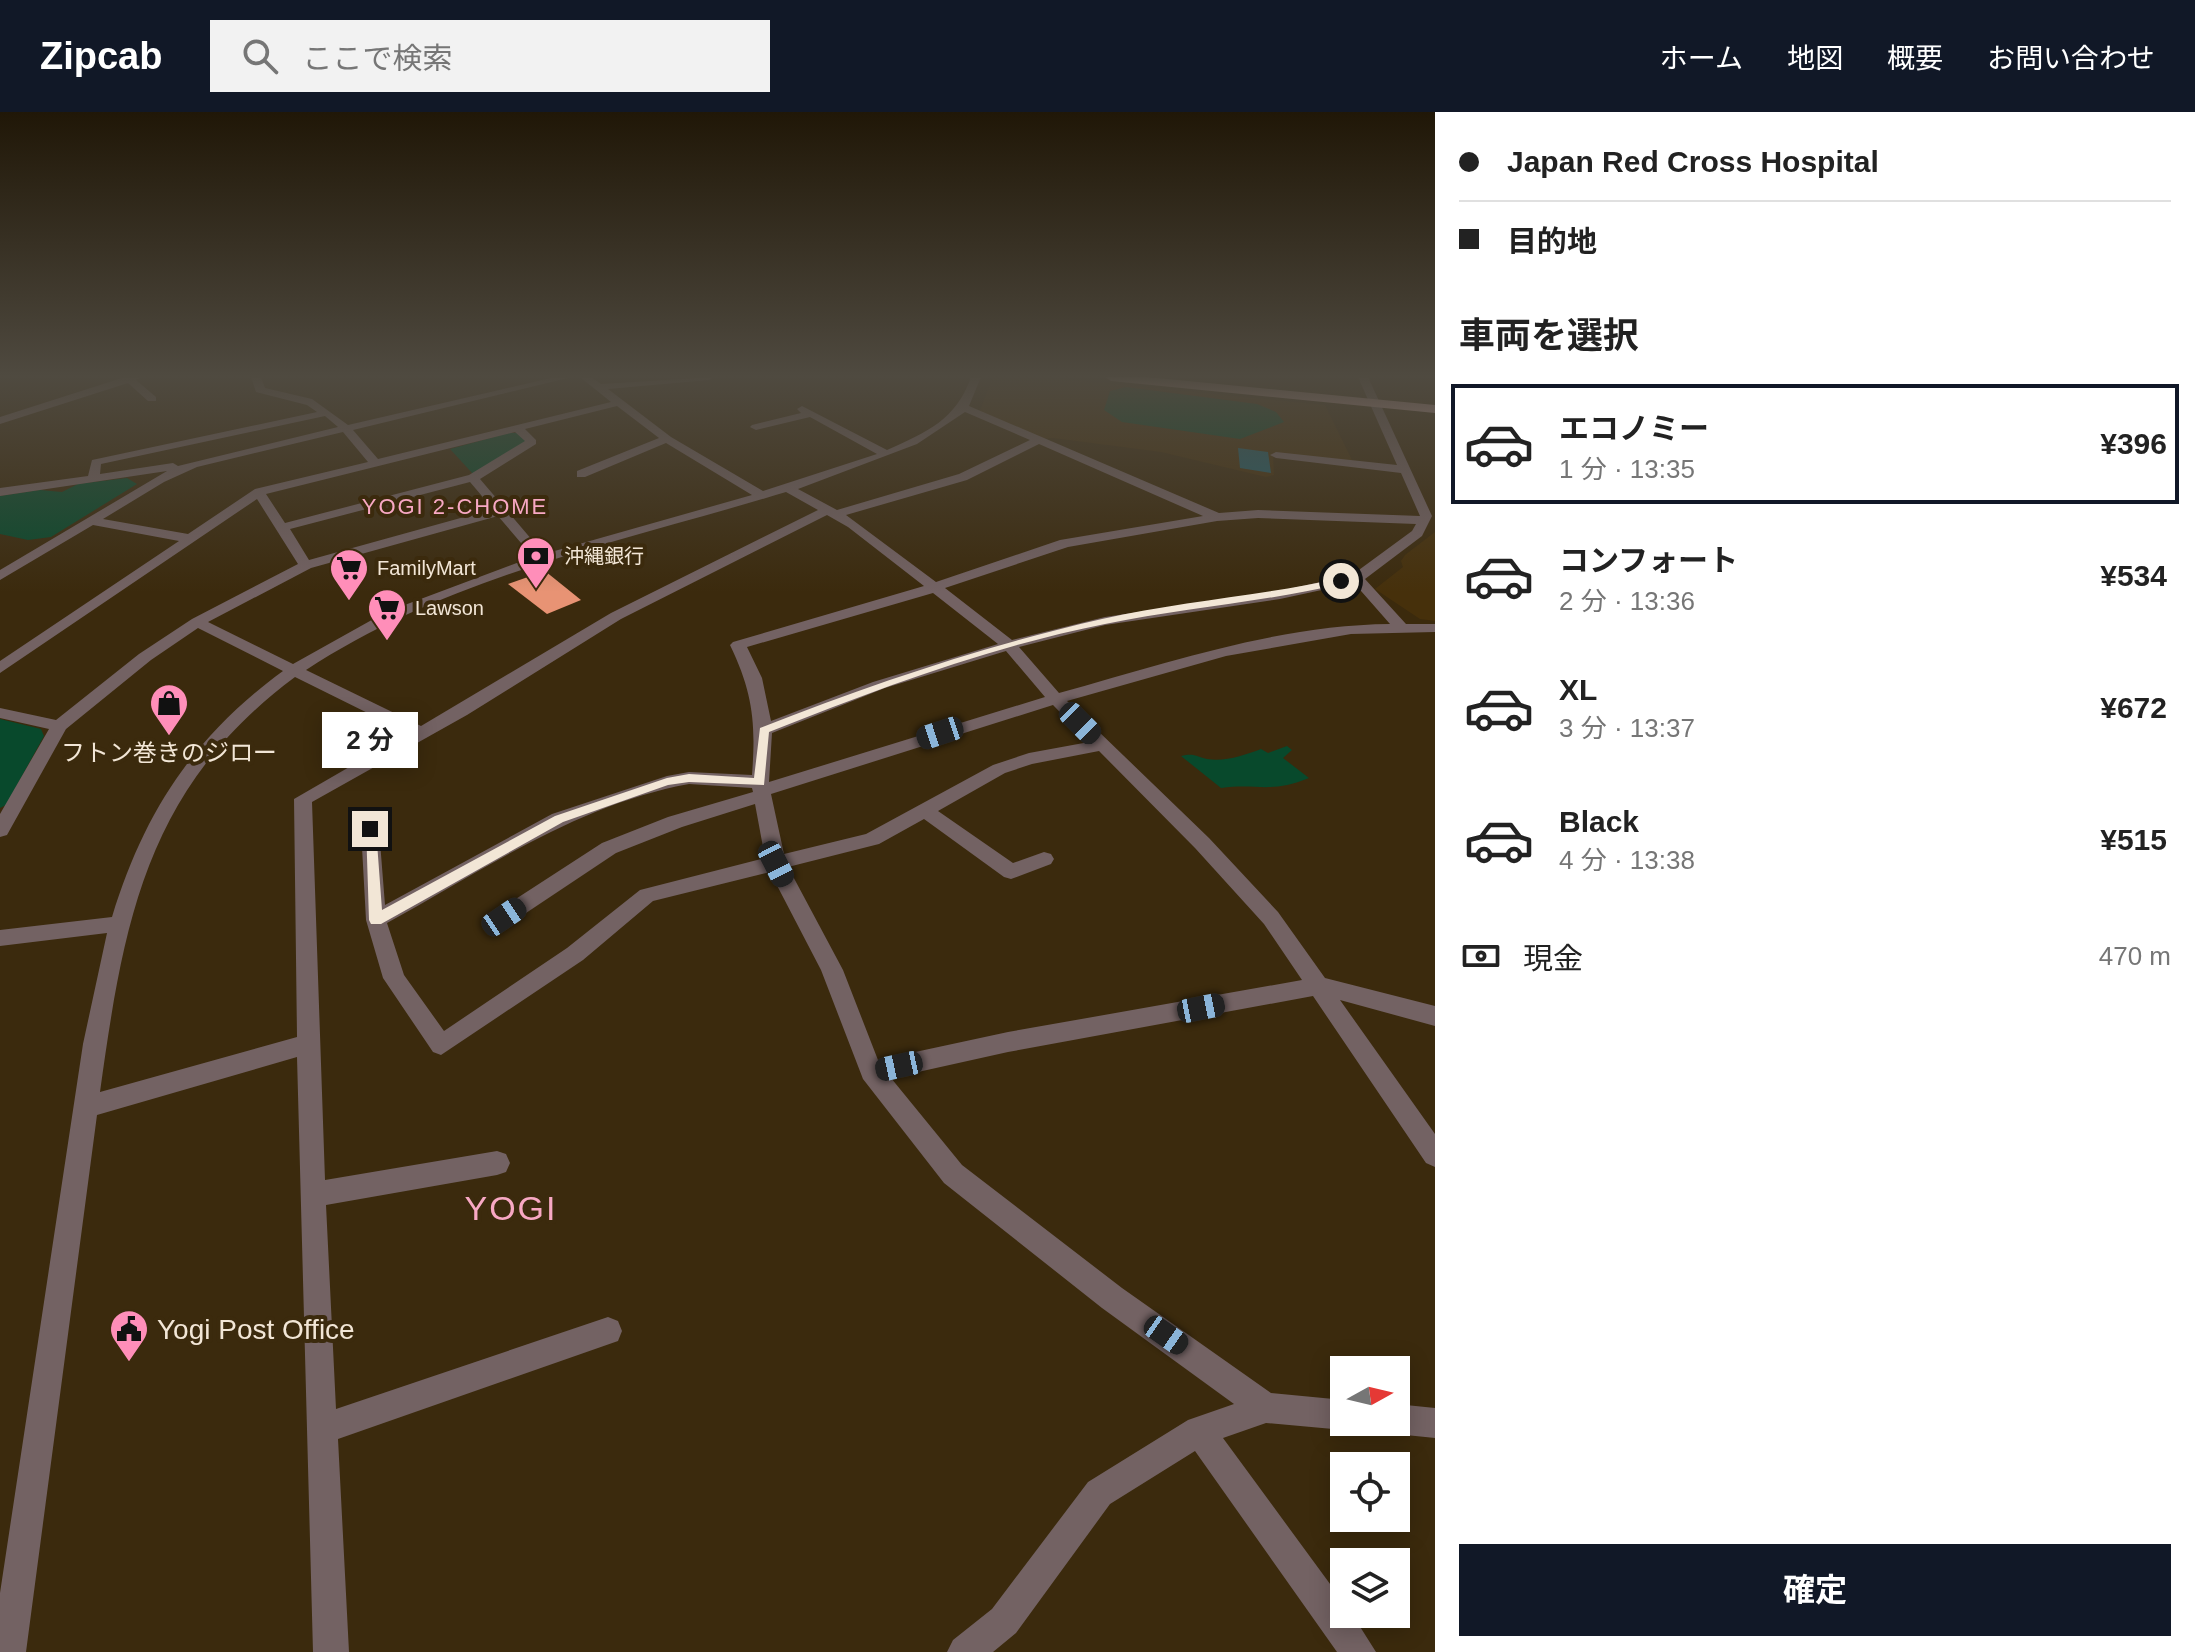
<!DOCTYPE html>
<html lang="ja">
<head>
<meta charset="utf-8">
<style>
  :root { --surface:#fff; --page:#f2f2f2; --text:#222; --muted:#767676; --line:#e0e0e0; --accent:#111827 }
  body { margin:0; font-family:Arial,"Noto Sans JP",sans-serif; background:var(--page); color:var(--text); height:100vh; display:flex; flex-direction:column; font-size:30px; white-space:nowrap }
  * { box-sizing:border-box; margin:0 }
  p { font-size:26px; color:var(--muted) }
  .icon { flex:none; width:44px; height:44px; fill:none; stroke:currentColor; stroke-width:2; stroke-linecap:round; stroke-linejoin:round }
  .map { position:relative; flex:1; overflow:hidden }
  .panel { display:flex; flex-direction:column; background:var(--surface); width:760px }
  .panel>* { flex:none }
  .hud { display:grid; align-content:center; height:176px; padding:0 24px; background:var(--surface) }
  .needle { width:52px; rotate:82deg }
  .tools { position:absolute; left:1330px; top:1244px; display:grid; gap:16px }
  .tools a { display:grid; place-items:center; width:80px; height:80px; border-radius:0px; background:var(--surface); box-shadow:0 4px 20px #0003; font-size:40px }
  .end { position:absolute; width:36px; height:36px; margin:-18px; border:10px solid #f2e6d6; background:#111; box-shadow:0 0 0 4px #111 }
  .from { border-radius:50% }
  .bubble { position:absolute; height:56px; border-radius:0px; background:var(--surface); box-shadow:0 4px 20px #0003; font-size:26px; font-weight:700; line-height:56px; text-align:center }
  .car { position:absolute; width:24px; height:48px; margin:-24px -12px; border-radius:10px; box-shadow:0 0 6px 2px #0007; background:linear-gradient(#222 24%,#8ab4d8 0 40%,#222 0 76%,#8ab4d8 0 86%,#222 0) }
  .hud b { display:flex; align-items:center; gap:28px; height:76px; font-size:30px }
  .hud b+b { border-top:2px solid var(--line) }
  .hud i { width:20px; height:20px; background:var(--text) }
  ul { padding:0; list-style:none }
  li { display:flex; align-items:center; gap:24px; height:120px; margin:0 16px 12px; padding:0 8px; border:4px solid transparent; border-radius:0px }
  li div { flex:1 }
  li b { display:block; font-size:30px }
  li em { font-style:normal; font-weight:700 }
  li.on { border-color:var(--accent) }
  li>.icon { width:72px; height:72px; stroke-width:1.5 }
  h2 { padding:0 24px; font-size:36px; line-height:96px }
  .pay { display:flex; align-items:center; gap:20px; height:88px; padding:0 24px; font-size:30px }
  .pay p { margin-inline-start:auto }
  .button { display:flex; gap:16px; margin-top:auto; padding:16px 24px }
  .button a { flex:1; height:92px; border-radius:0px; background:var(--accent); color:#fff; font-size:32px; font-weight:700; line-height:92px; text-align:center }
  header { display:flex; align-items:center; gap:48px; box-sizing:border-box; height:112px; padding:0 40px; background:var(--accent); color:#fff }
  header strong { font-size:38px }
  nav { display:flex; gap:44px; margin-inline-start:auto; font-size:28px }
  .search { width:560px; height:72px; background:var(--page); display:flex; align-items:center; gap:20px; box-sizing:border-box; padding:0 28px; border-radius:0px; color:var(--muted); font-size:30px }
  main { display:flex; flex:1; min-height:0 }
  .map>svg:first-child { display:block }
  .built { fill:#46300b }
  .green { fill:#08492c }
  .water { fill:#1e5f6c }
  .building { fill:#e89374 }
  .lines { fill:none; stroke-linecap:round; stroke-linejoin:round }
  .minor { fill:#736263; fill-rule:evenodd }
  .highway { fill:#d4aaac; fill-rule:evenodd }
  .route { fill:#f2e6d6 }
  .labels { text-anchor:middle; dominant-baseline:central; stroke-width:8; stroke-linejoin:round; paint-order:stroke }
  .far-poi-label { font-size:20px; fill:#f2e6d6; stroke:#3b2a0d; text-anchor:start }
  .far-neighbourhood-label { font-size:22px; letter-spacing:2px; fill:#f8a8c4; stroke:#3b2a0d }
  .poi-label { font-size:24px; fill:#f2e6d6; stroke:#3b2a0d }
  .near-poi-label { font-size:28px; fill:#f2e6d6; stroke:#3b2a0d; text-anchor:start }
  .near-quarter-label { font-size:34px; letter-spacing:2px; fill:#f8a8c4; stroke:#3b2a0d }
</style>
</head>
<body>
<header>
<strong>Zipcab</strong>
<div class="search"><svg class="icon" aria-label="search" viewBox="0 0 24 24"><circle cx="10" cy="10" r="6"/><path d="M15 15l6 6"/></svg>ここで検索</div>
<nav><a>ホーム</a><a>地図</a><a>概要</a><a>お問い合わせ</a></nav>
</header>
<main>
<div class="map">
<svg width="1435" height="1540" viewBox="0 0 1435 1540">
  <rect width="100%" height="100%" fill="#3b2a0d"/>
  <g class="built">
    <polygon points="993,265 1042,265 1325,293 1353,350 1273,341 1274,363 1266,365 1161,340 1053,326 1038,327 979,301"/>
    <polygon points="1435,420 1435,509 1420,507 1375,477 1403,455 1401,449 1405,443"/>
  </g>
  <g class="green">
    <polygon points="1126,275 1257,292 1276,300 1284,310 1240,327 1122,310 1104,298 1110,279"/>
    <polygon points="509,321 517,321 527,329 473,362 450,337"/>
    <polygon points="127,366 137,372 51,425 28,428 0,422 0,384 40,378 62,380 78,372"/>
    <polygon points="0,607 41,617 44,624 6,693 0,696"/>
    <path d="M 1287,634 L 1292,638 L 1283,646 L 1309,666 C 1270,682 1258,671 1221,676 L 1181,644 C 1193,641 1195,644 1207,647 C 1225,650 1245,643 1261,637 L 1268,641 Z"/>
  </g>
  <polygon class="water" points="1238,336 1268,340 1271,361 1240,356"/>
  <polygon class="building" points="545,459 581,488 547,502 508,472"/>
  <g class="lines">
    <g class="minor">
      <polygon points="125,265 141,265 136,268 156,285 156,289 148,289 128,271 0,312 0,305"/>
      <path d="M 251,265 L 261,265 L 265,276 L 312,287 L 348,313 L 555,265 L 572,265 L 353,318 L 378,347 L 611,290 L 580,265 L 591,265 L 601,272 L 714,265 L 709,268 L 608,277 L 671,325 L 763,379 L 877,342 L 810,305 L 756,318 L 750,315 L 752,313 L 801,301 L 797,297 L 802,294 L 887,338 C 927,320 956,308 971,265 L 981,265 L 969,294 L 1219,401 L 1258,398 L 1420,404 L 1401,361 L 1276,346 L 1270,343 L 1276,340 L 1397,353 L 1358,265 L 1368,265 L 1432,404 L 1422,424 L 1365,467 L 1406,512 L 1435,512 L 1435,520 L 1351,522 L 1226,544 L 1067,589 L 1209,726 L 1278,800 L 1325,866 L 1435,894 L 1435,914 L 1340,888 L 1435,1022 L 1435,1055 L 1426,1051 L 1313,884 L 1008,940 L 891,966 L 962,1053 L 1122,1176 L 1271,1281 L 1344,1288 L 1344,1310 L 1356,1310 L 1344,1318 L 1266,1311 L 1223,1326 L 1344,1491 L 1344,1502 L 1352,1502 L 1376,1540 L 1337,1540 L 1195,1339 L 1110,1392 L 1016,1521 L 993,1540 L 947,1540 L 953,1528 L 992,1497 L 1088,1370 L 1188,1308 L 1234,1292 L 1102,1196 L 944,1071 L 863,967 L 821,858 L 770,760 L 653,789 L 583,848 L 441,943 L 433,940 L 383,866 L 366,808 L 361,717 L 363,712 L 377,712 L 379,717 L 385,793 L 552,702 L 667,664 L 689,660 L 752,663 C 756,611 753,581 730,533 L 733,530 L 924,474 L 848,415 L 827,403 L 621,507 L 467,603 L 312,690 L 325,1068 L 497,1039 L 506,1042 L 510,1051 L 506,1060 L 497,1063 L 326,1093 L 336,1297 L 608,1205 L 618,1209 L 622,1219 L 618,1229 L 338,1327 L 349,1540 L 313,1540 L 297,945 L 97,1003 L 26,1540 L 0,1540 L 0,1481 L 83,932 L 107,821 L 0,834 L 0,818 L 112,805 C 144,700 194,624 283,559 L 198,516 L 151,548 L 66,617 L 7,723 L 0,725 L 0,702 L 49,617 L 0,606 L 0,596 L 56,608 L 139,542 L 192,507 L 298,452 L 257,387 L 0,561 L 0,549 L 179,429 L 93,413 L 0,468 L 0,458 L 167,359 L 0,384 L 0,376 L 88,364 L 92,348 L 317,300 L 307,293 L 256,280 ZM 617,294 L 659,326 L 577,359 L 577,365 L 585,365 L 666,331 L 752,383 L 544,442 L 480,367 L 536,332 L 536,328 L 525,317 ZM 965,300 L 1030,328 L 959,362 L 837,398 L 798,377 L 917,332 ZM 325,304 L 338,315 L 178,354 L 173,351 L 100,362 L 101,352 ZM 343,320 L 368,350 L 255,377 L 188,422 L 103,407 L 164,370 L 197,355 ZM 515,320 L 525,329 L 469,363 L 285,411 L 266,382 ZM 1039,332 L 1203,404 L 1060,428 L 936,470 L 846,403 L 967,368 ZM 470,370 L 493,397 L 309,448 L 290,417 ZM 786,380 L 818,398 L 611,501 L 421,614 L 306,558 C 451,463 622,430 786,380 ZM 498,404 L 533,445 L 386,500 L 293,552 L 208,510 L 311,456 ZM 1258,406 L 1416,412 L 1412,419 L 1352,463 L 1280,479 L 1105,505 L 1012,528 L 945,476 L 1068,435 L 1217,409 ZM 1354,471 L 1390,512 C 1278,513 1167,551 1059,581 L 1019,535 L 1105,513 L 1280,487 ZM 933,481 L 998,532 L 873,570 L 771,609 L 762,566 L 747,535 ZM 1006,539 L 1045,585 L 769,670 L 772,621 L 885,576 ZM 295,565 L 408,621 L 294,687 L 297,925 L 100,980 C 124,807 147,675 295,565 ZM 1053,593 L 1089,630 L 1029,641 L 993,653 L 866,722 L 784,742 L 771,682 ZM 1099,639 L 1195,736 L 1264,812 L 1302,868 L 1008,920 L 878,948 L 843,858 L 788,755 L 879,732 L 924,707 L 1004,765 L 1011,767 L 1051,752 L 1054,747 L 1051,742 L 1044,740 L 1013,751 L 938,699 L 1005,661 L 1032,652 ZM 689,672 L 752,676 L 753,680 L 668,705 L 602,731 L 497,799 L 494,805 L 497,811 L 511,811 L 616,741 L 682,715 L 755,692 L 765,746 L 640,778 L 567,836 L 444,919 L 404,863 L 387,811 C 483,758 579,692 689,672 Z"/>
      <polygon points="1396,1292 1435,1296 1435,1326 1396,1322 1385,1318 1382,1310 1396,1310"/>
    </g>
    <polygon class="highway" points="1105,265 1147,265 1435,293 1435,301 1111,269"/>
  </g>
  <linearGradient id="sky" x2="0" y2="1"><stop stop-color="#201707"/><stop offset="0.55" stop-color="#4f4a40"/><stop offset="1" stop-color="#4f4a40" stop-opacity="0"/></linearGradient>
  <rect width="1435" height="480" fill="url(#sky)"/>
  <path class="route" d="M 1341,466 L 1345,471 C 1265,490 1184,496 1105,512 C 989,535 878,577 769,620 L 764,673 L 689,670 L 668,673 L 563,710 L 381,812 L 371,812 L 369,808 L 366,714 L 376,717 L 382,798 L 555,704 L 667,666 L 689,662 L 754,666 L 760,616 C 872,572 984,534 1102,507 C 1181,489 1262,484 1341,466 Z"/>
  <defs>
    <symbol id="bank-pin" viewBox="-11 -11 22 30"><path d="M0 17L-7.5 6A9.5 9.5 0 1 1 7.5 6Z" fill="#ff8eb9" stroke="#3b2a0d"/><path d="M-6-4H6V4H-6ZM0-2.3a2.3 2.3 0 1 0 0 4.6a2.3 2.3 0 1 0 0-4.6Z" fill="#111"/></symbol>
    <symbol id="supermarket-pin" viewBox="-11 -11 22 30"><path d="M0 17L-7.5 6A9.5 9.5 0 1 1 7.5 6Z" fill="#ff8eb9" stroke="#3b2a0d"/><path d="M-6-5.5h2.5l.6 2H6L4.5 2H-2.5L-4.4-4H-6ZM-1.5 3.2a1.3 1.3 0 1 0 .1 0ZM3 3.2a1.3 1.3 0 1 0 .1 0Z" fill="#111"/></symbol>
    <symbol id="shop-pin" viewBox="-11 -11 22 30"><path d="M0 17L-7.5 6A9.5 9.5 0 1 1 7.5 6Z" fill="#ff8eb9" stroke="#3b2a0d"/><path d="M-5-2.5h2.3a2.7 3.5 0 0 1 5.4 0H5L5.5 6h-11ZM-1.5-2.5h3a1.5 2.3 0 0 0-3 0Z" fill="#111"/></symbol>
    <symbol id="civic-pin" viewBox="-11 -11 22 30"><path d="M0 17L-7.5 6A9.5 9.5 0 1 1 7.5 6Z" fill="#ff8eb9" stroke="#3b2a0d"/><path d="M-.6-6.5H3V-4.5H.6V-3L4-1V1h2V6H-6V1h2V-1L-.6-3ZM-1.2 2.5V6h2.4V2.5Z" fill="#111"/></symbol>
  </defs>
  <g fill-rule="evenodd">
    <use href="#bank-pin" x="514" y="422" width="44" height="60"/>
    <use href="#supermarket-pin" x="327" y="434" width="44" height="60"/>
    <use href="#supermarket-pin" x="365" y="474" width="44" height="60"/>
    <use href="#shop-pin" x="147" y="569" width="44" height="60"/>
    <use href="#civic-pin" x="107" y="1195" width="44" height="60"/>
  </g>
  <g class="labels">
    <g class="far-poi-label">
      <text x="564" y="444">沖縄銀行</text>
      <text x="377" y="456">FamilyMart</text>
      <text x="415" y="496">Lawson</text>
    </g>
    <g class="far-neighbourhood-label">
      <text x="455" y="394">YOGI 2-CHOME</text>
    </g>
    <g class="poi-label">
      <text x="169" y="640">フトン巻きのジロー</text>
    </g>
    <g class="near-poi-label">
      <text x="157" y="1217">Yogi Post Office</text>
    </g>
    <g class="near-quarter-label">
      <text x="511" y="1096">YOGI</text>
    </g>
  </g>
</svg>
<div class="tools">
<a><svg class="needle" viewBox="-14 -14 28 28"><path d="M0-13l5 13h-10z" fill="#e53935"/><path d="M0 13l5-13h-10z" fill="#767676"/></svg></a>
<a><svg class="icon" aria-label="locate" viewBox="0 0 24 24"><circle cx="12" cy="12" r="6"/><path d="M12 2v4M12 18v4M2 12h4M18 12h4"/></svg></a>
<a><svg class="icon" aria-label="layers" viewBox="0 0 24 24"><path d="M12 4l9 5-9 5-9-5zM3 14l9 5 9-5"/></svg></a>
</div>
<i class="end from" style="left:1341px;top:469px"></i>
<i class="end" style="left:370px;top:717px"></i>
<div class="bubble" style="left:322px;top:600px;width:96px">2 分</div>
<i class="car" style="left:1080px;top:611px;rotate:135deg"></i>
<i class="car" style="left:940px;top:621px;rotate:252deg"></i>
<i class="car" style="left:776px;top:752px;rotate:153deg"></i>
<i class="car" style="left:504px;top:805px;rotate:56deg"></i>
<i class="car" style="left:1201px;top:896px;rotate:79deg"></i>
<i class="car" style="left:899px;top:954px;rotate:258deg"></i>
<i class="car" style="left:1166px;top:1223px;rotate:125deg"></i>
</div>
<section class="panel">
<div class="hud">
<b><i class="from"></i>Japan Red Cross Hospital</b>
<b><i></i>目的地</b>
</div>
<h2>車両を選択</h2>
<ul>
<li class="on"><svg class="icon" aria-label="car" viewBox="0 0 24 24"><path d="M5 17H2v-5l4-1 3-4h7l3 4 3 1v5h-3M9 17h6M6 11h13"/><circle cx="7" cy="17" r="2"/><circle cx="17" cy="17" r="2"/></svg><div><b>エコノミー</b><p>1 分 · 13:35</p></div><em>¥396</em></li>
<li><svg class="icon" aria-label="car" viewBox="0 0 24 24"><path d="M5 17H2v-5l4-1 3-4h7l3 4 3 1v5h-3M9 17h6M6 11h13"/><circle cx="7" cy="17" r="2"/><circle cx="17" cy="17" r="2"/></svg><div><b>コンフォート</b><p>2 分 · 13:36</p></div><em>¥534</em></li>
<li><svg class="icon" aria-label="car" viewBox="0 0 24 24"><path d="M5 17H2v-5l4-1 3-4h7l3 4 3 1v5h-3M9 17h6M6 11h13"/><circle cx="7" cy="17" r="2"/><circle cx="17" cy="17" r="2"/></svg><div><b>XL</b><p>3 分 · 13:37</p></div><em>¥672</em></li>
<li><svg class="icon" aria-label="car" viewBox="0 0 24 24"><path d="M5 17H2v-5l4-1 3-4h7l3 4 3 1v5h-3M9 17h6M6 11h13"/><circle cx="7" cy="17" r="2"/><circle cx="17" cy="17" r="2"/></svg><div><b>Black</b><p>4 分 · 13:38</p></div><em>¥515</em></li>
</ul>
<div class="pay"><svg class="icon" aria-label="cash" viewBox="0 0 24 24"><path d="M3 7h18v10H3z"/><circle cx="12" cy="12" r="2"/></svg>現金<p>470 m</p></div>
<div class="button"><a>確定</a></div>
</section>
</main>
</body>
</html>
